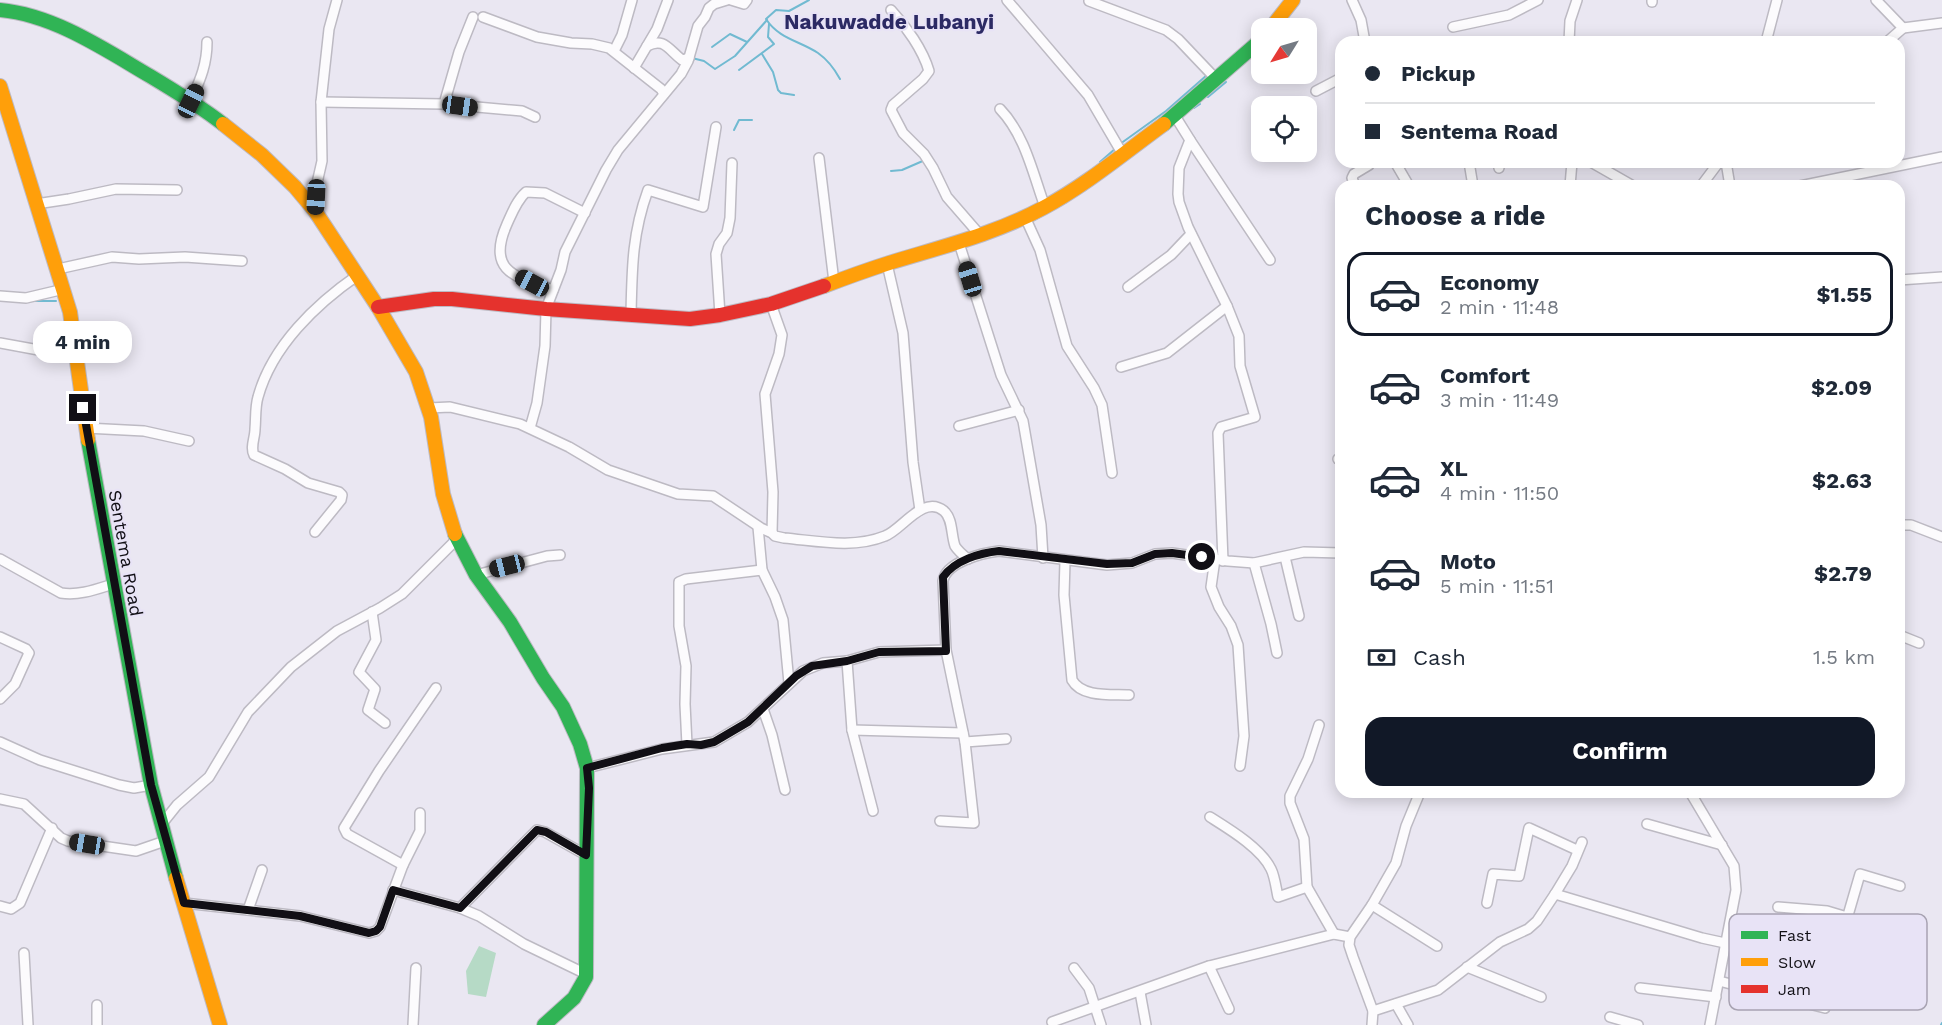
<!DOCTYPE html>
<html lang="en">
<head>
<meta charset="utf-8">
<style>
  :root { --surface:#fff; --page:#f2f2f3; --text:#1f2937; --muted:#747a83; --line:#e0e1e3; --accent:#111827 }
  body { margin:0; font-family:"Work Sans",sans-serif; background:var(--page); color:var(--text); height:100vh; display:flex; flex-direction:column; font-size:22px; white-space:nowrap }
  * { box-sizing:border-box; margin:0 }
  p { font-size:20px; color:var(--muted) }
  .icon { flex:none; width:33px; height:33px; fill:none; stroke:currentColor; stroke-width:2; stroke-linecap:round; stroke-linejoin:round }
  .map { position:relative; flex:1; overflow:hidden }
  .drawer { position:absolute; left:1335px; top:180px; width:570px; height:618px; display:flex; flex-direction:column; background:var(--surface); border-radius:18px; box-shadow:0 3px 15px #0003 }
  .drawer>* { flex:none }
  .guide { position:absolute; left:1335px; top:36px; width:570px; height:132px; border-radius:18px; box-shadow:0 3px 15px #0003; display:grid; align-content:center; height:132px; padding:0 30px; background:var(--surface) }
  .needle { width:39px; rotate:233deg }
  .controls { position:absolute; left:1251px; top:18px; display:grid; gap:12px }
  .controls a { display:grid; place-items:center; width:66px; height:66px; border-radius:12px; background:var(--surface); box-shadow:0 3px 15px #0003; font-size:30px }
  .end { position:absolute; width:27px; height:27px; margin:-14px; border:8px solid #110f15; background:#fff; box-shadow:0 0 0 3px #fff }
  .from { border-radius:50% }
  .bubble { position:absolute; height:42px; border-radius:18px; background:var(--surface); box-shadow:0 3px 15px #0003; font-size:20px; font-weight:700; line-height:42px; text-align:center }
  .car { position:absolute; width:18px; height:36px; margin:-18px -9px; border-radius:8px; box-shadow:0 0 4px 2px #0007; background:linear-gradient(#222 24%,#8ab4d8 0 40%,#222 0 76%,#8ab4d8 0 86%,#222 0) }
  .guide b { display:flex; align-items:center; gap:21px; height:57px; font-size:22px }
  .guide b+b { border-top:2px solid var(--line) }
  .guide i { width:15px; height:15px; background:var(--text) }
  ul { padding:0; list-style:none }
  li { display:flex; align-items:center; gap:18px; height:84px; margin:0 12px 9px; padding:0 18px; border:3px solid transparent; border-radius:18px }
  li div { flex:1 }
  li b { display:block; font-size:22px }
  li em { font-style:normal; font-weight:700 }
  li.active { border-color:var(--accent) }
  li>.icon { width:54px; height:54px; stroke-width:1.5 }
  h2 { padding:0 30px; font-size:27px; line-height:72px }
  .pay { display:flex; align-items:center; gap:15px; height:66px; padding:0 30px; font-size:22px }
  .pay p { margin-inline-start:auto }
  .cta { display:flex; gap:12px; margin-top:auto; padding:12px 30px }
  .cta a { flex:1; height:69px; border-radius:18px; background:var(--accent); color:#fff; font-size:24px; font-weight:700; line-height:69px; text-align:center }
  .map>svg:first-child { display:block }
  .green { fill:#b6dac6 }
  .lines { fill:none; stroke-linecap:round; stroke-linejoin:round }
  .stream { stroke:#71bad1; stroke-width:2 }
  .street-casing { stroke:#bdbac3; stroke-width:12 }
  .fast-casing { stroke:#bdbac3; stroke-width:16 }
  .slow-casing { stroke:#bdbac3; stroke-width:16 }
  .jam-casing { stroke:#bdbac3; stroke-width:16 }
  .street { stroke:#fcfbfd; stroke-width:9 }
  .fast { stroke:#30b455; stroke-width:14 }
  .slow { stroke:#ff9f0a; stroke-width:14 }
  .jam { stroke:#e5322d; stroke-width:14 }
  .route { stroke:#110f15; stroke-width:8 }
  .labels { text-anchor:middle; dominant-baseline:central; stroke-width:4.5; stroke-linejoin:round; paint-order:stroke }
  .street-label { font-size:18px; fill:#110f15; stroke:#e8e3f6 }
  .quarter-label { font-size:21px; font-weight:bold; fill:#2c2a64; stroke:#e8e3f6 }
  .key { fill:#e8e3f6; stroke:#a8a3b2; stroke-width:1.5 }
  .key-label { font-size:16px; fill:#110f15 }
</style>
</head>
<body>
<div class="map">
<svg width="1942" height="1025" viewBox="0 0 1942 1025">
  <rect width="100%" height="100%" fill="#eae7f2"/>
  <polygon class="green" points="479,946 496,953 486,997 468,994 466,971"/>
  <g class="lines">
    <g class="stream">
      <path d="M 809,0 L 789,11 L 776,10 L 766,19 C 779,39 800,41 818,53 C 828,60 834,68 840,79"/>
      <polyline points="712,47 730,34 747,42"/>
      <polyline points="762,54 773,72 778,90 781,93 794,95"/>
      <polyline points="692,58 704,61 715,69 735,56 767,20"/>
      <polyline points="739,70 774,44 768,37 769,24"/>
      <polyline points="1208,97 1226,82"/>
      <polyline points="1194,108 1200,104"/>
      <polyline points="734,130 739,120 752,120"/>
      <polyline points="1120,144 1166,111 1207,75"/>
      <polyline points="1100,162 1116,148"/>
      <polyline points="891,171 902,170 925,160"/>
      <polyline points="1084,191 1110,171"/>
      <polyline points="1031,222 1067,202"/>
      <polyline points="32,301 56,301"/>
      <polyline points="1941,1025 1942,1023"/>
    </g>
    <defs>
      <g id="street">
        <polyline points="731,0 744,4 747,0"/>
        <polyline points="1007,0 1088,95 1122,153"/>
        <polyline points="1352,0 1361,20 1365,42"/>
        <polyline points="1876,0 1903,28 1887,42"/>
        <polyline points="1089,1 1166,30 1178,39 1217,80"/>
        <polyline points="1652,2 1652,0"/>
        <path d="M 891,10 C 906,26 923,50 929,71 L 923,79 L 893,105 L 891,110 L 903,133 L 924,154 L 933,168 L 947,197 L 980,235"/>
        <polyline points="483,17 537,37 571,43 592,44 609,48 661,89 664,94"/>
        <polyline points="1453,27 1509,15 1538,0"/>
        <polyline points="1903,28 1942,23"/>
        <polyline points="1569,42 1570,21 1577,0"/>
        <polyline points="1766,42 1777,0"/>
        <path d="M 647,46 C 664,37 668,49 682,60 L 689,58"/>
        <polyline points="614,51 622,35 632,0"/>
        <polyline points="634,68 657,29 668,0"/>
        <polyline points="1316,91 1341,78"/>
        <path d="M 191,101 C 200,80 207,65 207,42"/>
        <polyline points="321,102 444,104 522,111 535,117"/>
        <polyline points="444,104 459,52 473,17"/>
        <path d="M 1000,109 C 1025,135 1033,174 1045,207"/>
        <polyline points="1175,116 1190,140 1270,260"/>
        <polyline points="1190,140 1179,168 1178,194 1179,202 1188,227 1227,306 1239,336 1240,366 1255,417 1221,427 1218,433 1223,561"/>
        <polyline points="819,158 834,282"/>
        <polyline points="1395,162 1409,186"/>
        <polyline points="1469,162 1473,186"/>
        <polyline points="1498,162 1499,168"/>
        <polyline points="1591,162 1633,186"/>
        <polyline points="1726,162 1730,186"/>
        <polyline points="1355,186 1352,178 1354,174 1369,165"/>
        <polyline points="1570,186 1572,162"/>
        <polyline points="1701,186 1719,162"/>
        <polyline points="1800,186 1942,157"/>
        <polyline points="36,204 69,199 116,189 177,190"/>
        <polyline points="315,211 317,183 322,161 321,102 329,29 337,0"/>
        <polyline points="1025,217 1040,250 1067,346 1094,388 1102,405 1112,473"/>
        <polyline points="959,243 1001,375 1023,421 1041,525 1043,558"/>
        <polyline points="887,264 903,333 913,462 920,510"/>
        <polyline points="58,269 112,257 139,259 185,257 242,261"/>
        <polyline points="1899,280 1942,277"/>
        <polyline points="1128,287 1171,255 1191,234"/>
        <path d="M 553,290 C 515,277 486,271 507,224 C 512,213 517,200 526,192 L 545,193 L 585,213"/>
        <polyline points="0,296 26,298 64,289"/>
        <polyline points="771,304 782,335 779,354 765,394 773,492 772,533"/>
        <path d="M 631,315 C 632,269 632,234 648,190 L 703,207 L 716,127"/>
        <polyline points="720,315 716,254 719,244 727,233 730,218 732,163"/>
        <polyline points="0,343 44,351 75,349"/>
        <polyline points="1121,367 1167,353 1227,306"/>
        <path d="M 429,408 L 450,407 L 520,424 L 569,447 L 608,470 L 678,494 L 713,496 L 761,528 L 772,533 L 775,536 L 784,538 C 818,541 853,549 885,536 C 902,530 923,494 944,511 C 953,519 951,535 955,546 C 958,551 963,555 968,559"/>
        <polyline points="959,426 1019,410"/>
        <polyline points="86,428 144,431 189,441"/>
        <polyline points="530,428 537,403 545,346 546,309 561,270 565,252 606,170 618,150 681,74 688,61 698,26 705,17 709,8 714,4 727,0"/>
        <polyline points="1338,459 1341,459"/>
        <polyline points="1899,525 1911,525 1942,537"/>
        <polyline points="758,527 762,570 775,597 783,620 789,683"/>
        <path d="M 315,532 L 341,500 L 342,495 L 339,492 L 308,483 L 285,469 L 254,455 C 250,447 255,438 255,429 C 256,418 255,407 258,397 C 272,346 316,304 358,275"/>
        <polyline points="1285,557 1299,616"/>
        <path d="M 0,559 L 61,593 C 79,596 97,589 113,584"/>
        <polyline points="1215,559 1211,587 1219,607 1231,626 1238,645 1244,736 1240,766"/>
        <path d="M 1065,561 L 1064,595 L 1072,680 C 1082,698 1112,694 1129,695"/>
        <polyline points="1254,563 1271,624 1277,653"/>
        <polyline points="476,575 547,556 560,555"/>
        <polyline points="372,612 376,640 359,672 375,689 368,710 385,723"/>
        <polyline points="1899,635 1919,643"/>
        <polyline points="0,637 26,649 29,653 15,684 0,699"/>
        <polyline points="763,709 772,735 785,790"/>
        <polyline points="1319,725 1308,759 1290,796 1290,803 1304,839 1307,887 1334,934"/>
        <polyline points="852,730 963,733"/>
        <polyline points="0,742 40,760 119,785 134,788 151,785"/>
        <polyline points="965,742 1006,739"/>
        <polyline points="687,745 685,704 686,666 679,626 679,582 686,579 762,570"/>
        <polyline points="587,768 662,749 714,742 748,722 803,671 823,663 847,661"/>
        <polyline points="1690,792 1734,866 1736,890 1710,1025"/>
        <polyline points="0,799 24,804 61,838 68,841 136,851 165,841"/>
        <polyline points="873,811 852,730 847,661 879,652 946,650"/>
        <path d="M 1210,817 C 1229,829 1261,848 1271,869 C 1275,877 1276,888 1278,897 L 1307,887"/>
        <path d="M 940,821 L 974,823 L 965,742 L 946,650 L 943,581 C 946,562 982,553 999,551 L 1107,565 L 1132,563 L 1155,554 L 1172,553 L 1228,561 L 1254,563 L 1304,552 L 1341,553"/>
        <polyline points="1647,824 1722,845"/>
        <polyline points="161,825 177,805 209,777 248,712 291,667 337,631 380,608 402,594 457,539"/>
        <polyline points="403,865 347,834 344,828 379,771 436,688"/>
        <polyline points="393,890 460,908 479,916 524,944 586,974"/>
        <polyline points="1555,894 1702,938 1725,943 1873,956"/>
        <polyline points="184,903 300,916 369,933 376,931 380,927 403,865 420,831 420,813"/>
        <polyline points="1487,903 1493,874 1519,876 1529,828 1577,850"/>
        <polyline points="1372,905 1437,946"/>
        <polyline points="0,906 11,909 20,903 52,828"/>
        <polyline points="1778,907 1827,911 1847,917"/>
        <polyline points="460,908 537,830 545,832 586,855"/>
        <polyline points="248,910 262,870"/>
        <polyline points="24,953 28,1025"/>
        <polyline points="1837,953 1860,874 1900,886"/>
        <polyline points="1209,966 1229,1009"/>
        <polyline points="1467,967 1541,997"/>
        <polyline points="1074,968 1089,988 1101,1025"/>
        <polyline points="1719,981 1825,1008"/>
        <polyline points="1640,988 1716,997"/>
        <polyline points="1140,992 1146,1025"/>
        <polyline points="1396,1004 1408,1025"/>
        <polyline points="97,1005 97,1025"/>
        <polyline points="1373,1011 1438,990 1500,942 1528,929 1537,921 1555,894 1572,866 1582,842"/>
        <polyline points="1610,1017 1638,1025"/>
        <polyline points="1052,1022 1209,966 1334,934 1350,937"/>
        <polyline points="413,1025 416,968"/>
        <polyline points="1372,1025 1373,1011 1353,957 1349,945 1350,937 1372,905 1396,863 1406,826 1420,792"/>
      </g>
      <g id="fast">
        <path d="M 0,10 C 54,15 104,49 150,76 C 175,91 200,106 223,124"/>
        <polyline points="1164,124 1262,39"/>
        <polyline points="88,440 151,785 176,878"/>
        <polyline points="455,534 476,575 510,622 543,678 563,707 580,744 587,768 586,977 574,998 544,1025"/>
      </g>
      <g id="slow">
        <polyline points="1271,28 1293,0"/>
        <polyline points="0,86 70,312 88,440"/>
        <polyline points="223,124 262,155 295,187 315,211 378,307 416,372 431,417 443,494 455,534"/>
        <path d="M 824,286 C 845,278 867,270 889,263 C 941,247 995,234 1043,208 C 1086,185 1124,153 1164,124"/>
        <polyline points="176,878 220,1025"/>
      </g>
      <polyline id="jam" points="378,307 434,299 452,299 546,309 690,319 720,315 771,304 824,286"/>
    </defs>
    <use href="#street" class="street-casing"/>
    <use href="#fast" class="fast-casing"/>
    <use href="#slow" class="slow-casing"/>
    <use href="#jam" class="jam-casing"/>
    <use href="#street" class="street"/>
    <use href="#fast" class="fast"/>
    <use href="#slow" class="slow"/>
    <use href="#jam" class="jam"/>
  </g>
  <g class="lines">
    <path class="route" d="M 83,408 L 151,785 L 184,903 L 300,916 L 369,933 L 376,931 L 380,927 L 393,890 L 460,908 L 537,830 L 546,832 L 586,855 L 589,788 L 587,768 L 662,748 L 687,744 L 701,745 L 714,742 L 748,722 L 796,676 L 812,666 L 847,661 L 879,652 L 946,651 L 943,577 C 955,560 980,553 999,551 L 1107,564 L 1132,563 L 1155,554 L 1172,553 L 1202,557"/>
  </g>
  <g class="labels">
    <g class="street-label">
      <text transform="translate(126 553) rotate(80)">Sentema Road</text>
    </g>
    <g class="quarter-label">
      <text x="889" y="21">Nakuwadde Lubanyi</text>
    </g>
  </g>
  <rect x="1729" y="914" width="198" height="96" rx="9" class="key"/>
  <rect x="1741" y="931" width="27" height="8" fill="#30b455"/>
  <rect x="1741" y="958" width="27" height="8" fill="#ff9f0a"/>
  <rect x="1741" y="985" width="27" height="8" fill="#e5322d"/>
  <g class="key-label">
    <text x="1778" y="941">Fast</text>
    <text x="1778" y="968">Slow</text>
    <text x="1778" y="995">Jam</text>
  </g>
</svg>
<div class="controls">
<a><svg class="needle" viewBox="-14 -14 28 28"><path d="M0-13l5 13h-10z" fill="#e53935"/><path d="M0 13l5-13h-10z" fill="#747a83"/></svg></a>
<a><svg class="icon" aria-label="locate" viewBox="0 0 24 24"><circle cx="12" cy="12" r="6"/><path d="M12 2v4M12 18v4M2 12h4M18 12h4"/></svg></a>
</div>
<i class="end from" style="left:1202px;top:557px"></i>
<i class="end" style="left:83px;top:408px"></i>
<div class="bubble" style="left:33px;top:321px;width:99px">4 min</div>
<i class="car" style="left:191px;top:101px;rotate:26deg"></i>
<i class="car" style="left:460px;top:106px;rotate:98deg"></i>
<i class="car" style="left:316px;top:197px;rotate:183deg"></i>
<i class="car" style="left:970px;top:279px;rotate:343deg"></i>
<i class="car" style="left:532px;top:283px;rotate:298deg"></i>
<i class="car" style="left:507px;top:566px;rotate:256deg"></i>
<i class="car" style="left:87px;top:844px;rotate:279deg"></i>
<div class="guide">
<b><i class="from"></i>Pickup</b>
<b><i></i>Sentema Road</b>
</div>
<section class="drawer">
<h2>Choose a ride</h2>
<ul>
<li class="active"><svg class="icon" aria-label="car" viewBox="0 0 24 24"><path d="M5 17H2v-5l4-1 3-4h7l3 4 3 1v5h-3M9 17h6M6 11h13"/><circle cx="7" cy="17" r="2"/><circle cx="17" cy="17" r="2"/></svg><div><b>Economy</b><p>2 min · 11:48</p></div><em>$1.55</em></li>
<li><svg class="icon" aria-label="car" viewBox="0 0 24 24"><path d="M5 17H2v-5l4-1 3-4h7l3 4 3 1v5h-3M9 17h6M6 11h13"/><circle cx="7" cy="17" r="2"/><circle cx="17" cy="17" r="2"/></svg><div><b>Comfort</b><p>3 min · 11:49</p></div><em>$2.09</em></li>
<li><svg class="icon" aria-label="car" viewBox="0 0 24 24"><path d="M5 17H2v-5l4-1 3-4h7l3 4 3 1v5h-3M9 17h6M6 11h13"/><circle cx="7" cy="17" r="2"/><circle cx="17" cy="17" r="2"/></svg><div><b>XL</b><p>4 min · 11:50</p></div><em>$2.63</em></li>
<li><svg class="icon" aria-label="car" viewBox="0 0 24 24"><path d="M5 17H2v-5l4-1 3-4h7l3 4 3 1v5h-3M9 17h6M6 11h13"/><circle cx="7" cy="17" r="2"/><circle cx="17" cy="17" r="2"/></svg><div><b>Moto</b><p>5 min · 11:51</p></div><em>$2.79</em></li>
</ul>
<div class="pay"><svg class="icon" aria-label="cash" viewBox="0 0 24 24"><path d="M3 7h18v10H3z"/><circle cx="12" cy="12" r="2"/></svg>Cash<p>1.5 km</p></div>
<div class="cta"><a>Confirm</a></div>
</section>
</div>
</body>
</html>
